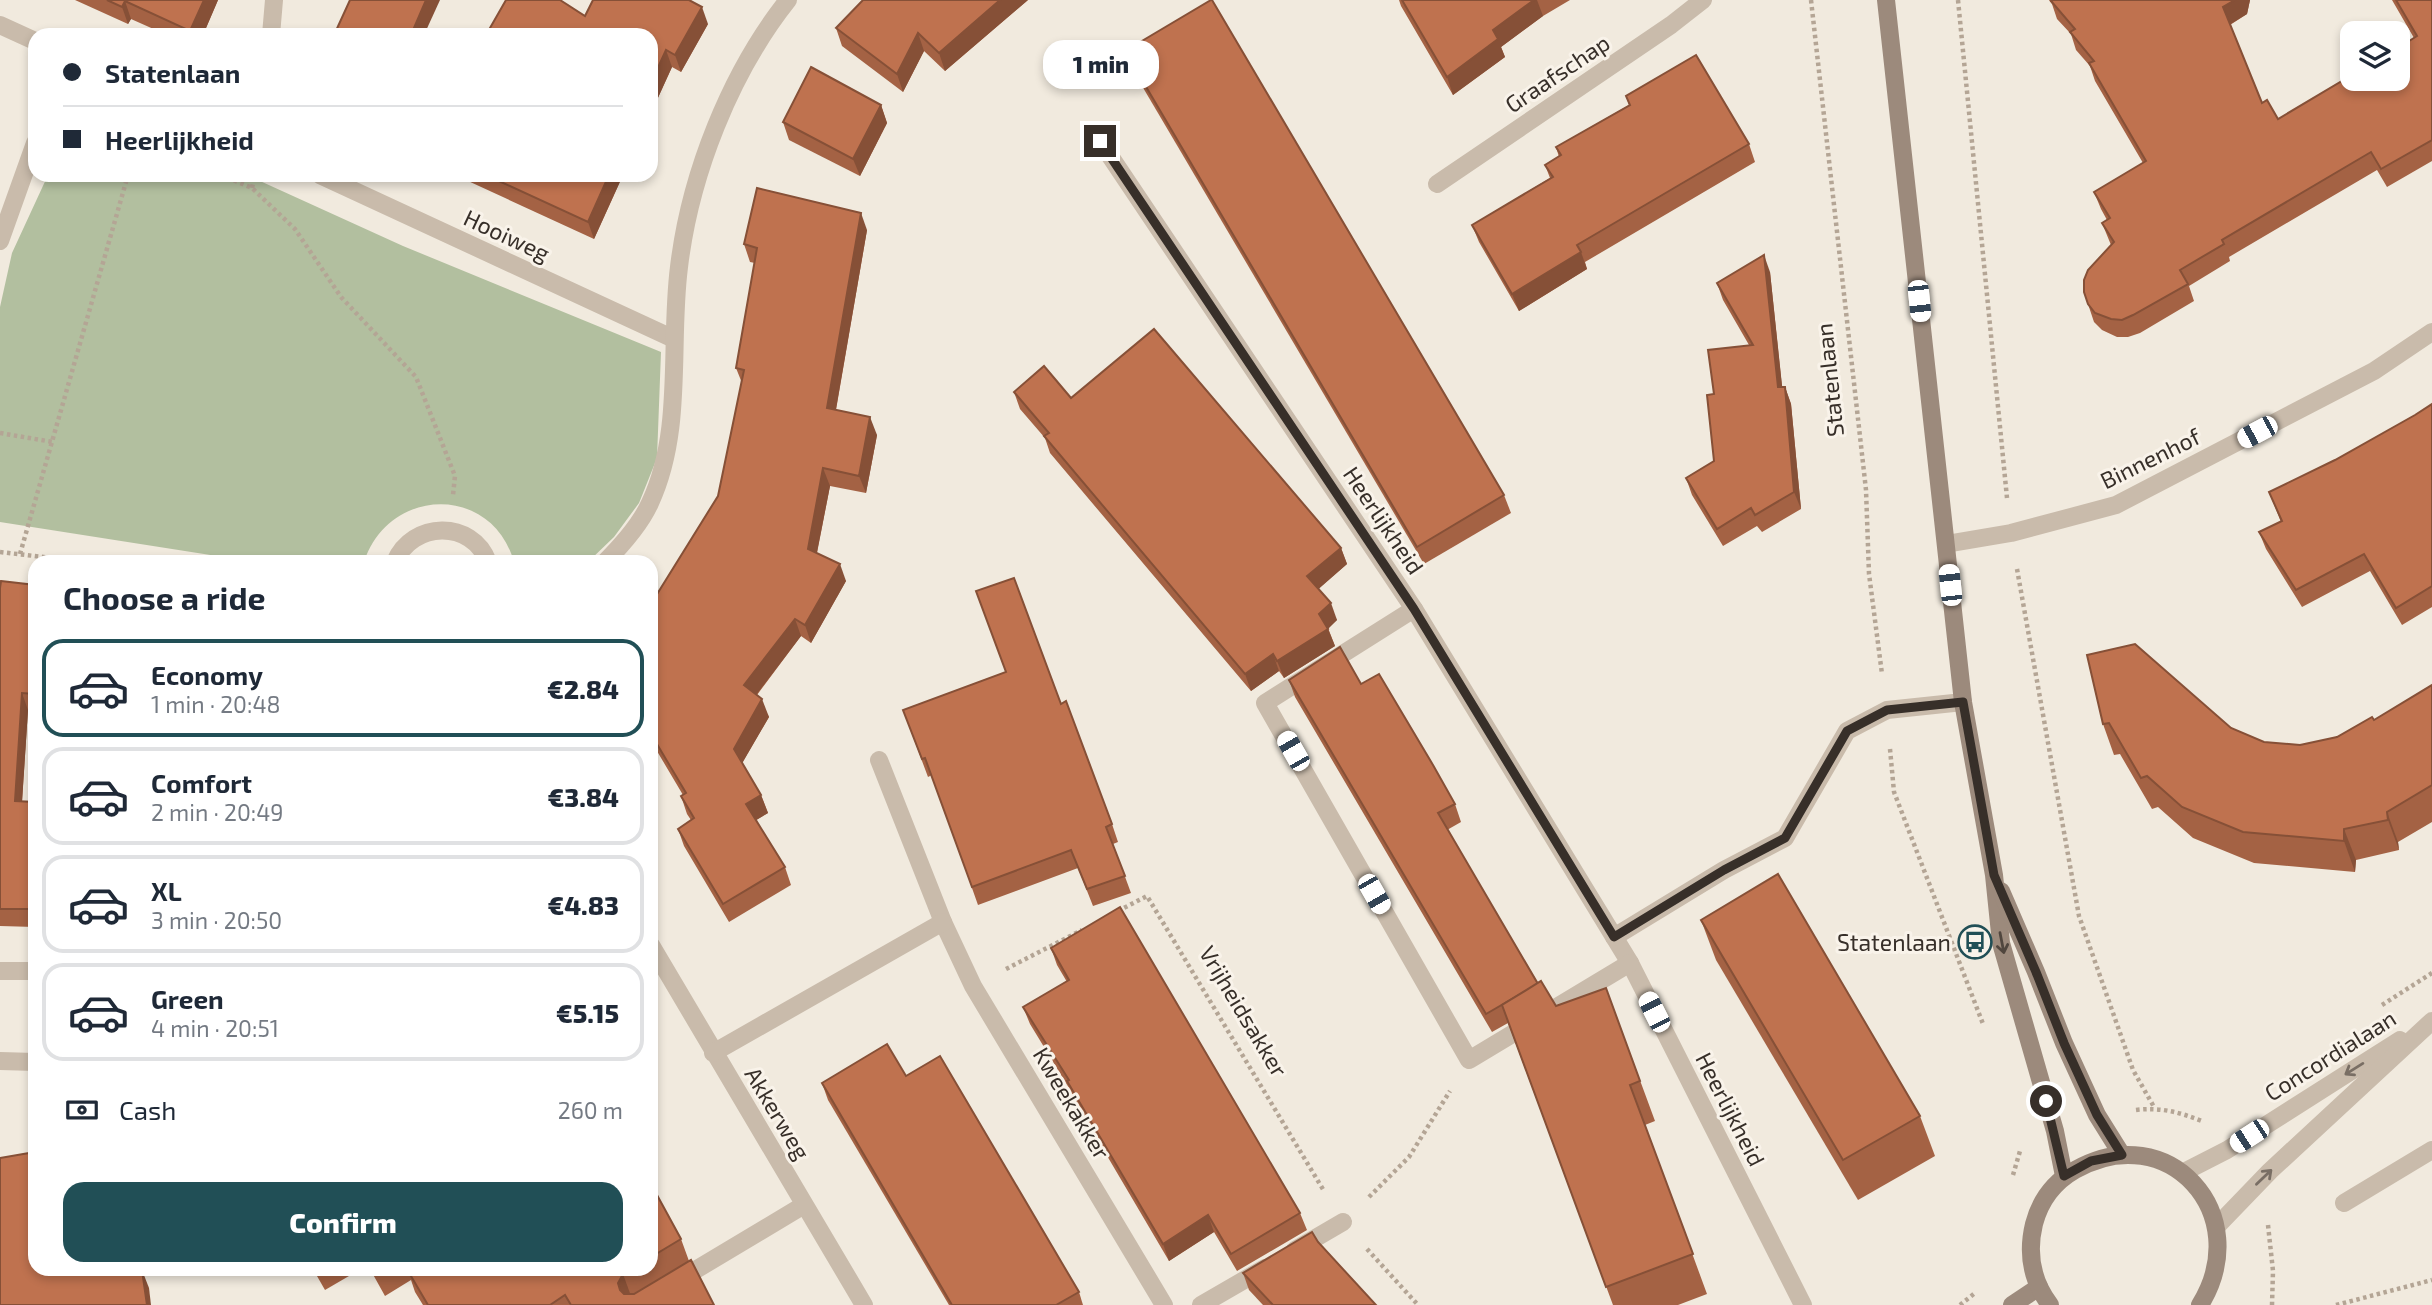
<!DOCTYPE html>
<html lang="en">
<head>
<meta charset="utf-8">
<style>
  :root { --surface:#fff; --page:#f6f6f7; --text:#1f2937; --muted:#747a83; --line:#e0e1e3; --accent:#214f56 }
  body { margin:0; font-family:"Exo 2",sans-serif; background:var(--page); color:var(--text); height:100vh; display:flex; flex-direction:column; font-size:26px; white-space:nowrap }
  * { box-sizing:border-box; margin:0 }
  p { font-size:23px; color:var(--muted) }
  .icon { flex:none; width:38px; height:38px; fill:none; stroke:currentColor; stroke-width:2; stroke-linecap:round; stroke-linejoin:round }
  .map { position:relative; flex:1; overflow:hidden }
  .side { position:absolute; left:28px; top:555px; width:630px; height:721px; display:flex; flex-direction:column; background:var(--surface); border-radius:21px; box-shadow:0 4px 10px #0003 }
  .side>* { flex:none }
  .banner { position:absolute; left:28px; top:28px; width:630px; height:154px; border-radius:21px; box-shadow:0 4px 10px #0003; display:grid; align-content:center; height:154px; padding:0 35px; background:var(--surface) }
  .fabs { position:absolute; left:2340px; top:21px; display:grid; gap:14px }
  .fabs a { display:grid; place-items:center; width:70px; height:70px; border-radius:14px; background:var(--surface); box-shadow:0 4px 10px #0003; font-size:35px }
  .end { position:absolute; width:32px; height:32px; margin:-16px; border:9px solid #372f29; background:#fff; box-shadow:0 0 0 4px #fff }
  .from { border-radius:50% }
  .bubble { position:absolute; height:49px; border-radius:21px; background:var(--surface); box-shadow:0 4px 10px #0003; font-size:23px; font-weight:800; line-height:49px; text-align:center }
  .car { position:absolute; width:21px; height:42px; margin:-21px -10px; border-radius:9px; box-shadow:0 0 5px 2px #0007; background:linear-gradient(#fff 24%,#345 0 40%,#fff 0 76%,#345 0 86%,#fff 0) }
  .banner b { display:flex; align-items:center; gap:24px; height:66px; font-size:26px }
  .banner b+b { border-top:2px solid var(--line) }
  .banner i { width:18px; height:18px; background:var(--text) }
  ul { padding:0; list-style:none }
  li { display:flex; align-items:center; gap:21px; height:98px; margin:0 14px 10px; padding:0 21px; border:4px solid var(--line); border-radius:21px }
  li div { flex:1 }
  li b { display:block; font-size:26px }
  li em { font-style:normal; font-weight:800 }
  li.active { border-color:var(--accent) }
  li>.icon { width:63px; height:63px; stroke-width:1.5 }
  h2 { padding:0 35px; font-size:32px; line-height:84px }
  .pay { display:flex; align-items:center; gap:18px; height:77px; padding:0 35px; font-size:26px }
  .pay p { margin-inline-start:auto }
  .button { display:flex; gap:14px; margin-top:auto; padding:14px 35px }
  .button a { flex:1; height:80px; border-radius:21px; background:var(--accent); color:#fff; font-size:28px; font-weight:800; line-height:80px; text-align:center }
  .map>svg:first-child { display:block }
  .green { fill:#b2bf9f }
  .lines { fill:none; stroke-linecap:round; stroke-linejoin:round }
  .path { stroke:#b4a595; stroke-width:4.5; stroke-dasharray:3.5 3.5; stroke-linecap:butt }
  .service { stroke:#c9bbab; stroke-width:18 }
  .minor { stroke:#c9bbab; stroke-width:18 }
  .tertiary { stroke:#c9bbab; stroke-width:18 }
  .secondary { stroke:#9c8a7c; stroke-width:18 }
  .wall { fill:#a46244 }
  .shaded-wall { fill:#865037 }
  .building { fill:#bf724f; stroke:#865037; stroke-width:2 }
  .oneway { stroke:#50463e }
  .oneway2 { stroke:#796e64 }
  .route { stroke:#372f29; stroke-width:9 }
  .labels { text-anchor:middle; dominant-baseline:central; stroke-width:6; stroke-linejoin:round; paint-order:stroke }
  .street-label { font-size:23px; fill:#372f29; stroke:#f9f3ea }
  .poi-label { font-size:23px; fill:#372f29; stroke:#f9f3ea; text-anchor:end }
</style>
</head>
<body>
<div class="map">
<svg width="2432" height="1305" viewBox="0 0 2432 1305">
  <rect width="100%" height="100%" fill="#f1eade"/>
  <path class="green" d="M 48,175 L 247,175 L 403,246 L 661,352 L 657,458 L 639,503 L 614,537 L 588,562 L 514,562 C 492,484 389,486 364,562 L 255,562 L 0,522 L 0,307 L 12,253 Z"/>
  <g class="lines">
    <g class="path">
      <polyline points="1811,0 1866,490 1869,574 1882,674"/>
      <polyline points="1958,0 2007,498"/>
      <polyline points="221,175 252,188 295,229 341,297 416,377 455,476 453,495"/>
      <polyline points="252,188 255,175"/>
      <polyline points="0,433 53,442"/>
      <polyline points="0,552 86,562"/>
      <polyline points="20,554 128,175"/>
      <polyline points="2017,569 2079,916 2133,1070 2154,1107"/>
      <polyline points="1890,749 1894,792 1983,1024"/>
      <polyline points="1118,911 1147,896 1324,1191"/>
      <polyline points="1006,969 1082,930"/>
      <polyline points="2382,1005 2432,973"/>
      <path d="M 2136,1110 C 2160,1107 2179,1112 2202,1121"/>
      <polyline points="2013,1175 2020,1151"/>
      <polyline points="1369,1197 1409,1157 1450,1091"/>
      <polyline points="2268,1225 2273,1271 2272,1305"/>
      <polyline points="1367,1249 1418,1305"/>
      <polyline points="1960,1305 1975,1293"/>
      <polyline points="2336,1305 2432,1280"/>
    </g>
    <g class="service">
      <polyline points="879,760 943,922 973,986 1164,1305"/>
      <polyline points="637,1305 804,1205"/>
    </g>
    <g class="minor">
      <polyline points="0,25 35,41"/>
      <polyline points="271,35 274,0"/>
      <polyline points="1100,141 1414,609 1630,963 1803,1305"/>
      <polyline points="320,175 674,339"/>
      <polyline points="1437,184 1671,25 1703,0"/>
      <polyline points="0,241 35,143"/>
      <polyline points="1946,544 2011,533 2116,505 2374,371 2432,332"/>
      <path d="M 395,562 C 412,521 472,519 488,562"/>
      <path d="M 605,562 C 622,545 640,525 650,503 C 684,430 669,345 679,267 C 690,175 730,73 788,0"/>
      <polyline points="1414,609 1265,703 1469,1060 1630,963"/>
      <polyline points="1614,937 1724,870 1785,838 1847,731 1887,710 1963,702"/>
      <polyline points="651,945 864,1305"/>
      <polyline points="0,971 35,971"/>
      <polyline points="713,1053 943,922"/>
      <polyline points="0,1061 35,1062"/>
      <polyline points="2344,1203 2432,1150"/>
      <polyline points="1295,1250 1343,1222"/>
      <polyline points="1201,1305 1265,1268"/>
    </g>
    <g class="tertiary">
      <polyline points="2182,1173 2227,1150 2400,1040"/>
      <polyline points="2217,1226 2270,1171 2432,1021"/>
    </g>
    <g class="secondary">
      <polyline points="1886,0 1963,702 1994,875 2001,943 2055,1131 2064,1176"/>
      <polyline points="2001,891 2036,972 2064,1043 2097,1115 2122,1155"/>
      <polyline points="2012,1305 2039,1287"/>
      <path d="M 2050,1305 C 2032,1281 2027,1253 2034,1224 C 2040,1201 2054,1182 2075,1170 C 2168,1117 2256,1214 2200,1305"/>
    </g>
  </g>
  <g class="wall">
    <polygon points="75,0 218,0 203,35 167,35 131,19 128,24"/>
    <polygon points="1028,0 945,71 924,51 903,92 842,46 836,28"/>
    <polygon points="1399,0 1570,0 1543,16 1501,47 1505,57 1453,95 1401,6"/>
    <polygon points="2049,0 2250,0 2247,14 2230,25 2262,103 2278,119 2414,38 2392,0 2432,0 2432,161 2387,187 2377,170 2229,257 2230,261 2189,286 2194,301 2140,333 2128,337 2117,337 2102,330 2094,322 2084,292 2111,245 2102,223 2107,220 2101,209 2094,192 2143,163 2095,81 2090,66 2076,50 2071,34 2057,19 2052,4"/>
    <polygon points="708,24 681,72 672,67 651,113 651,35"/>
    <polygon points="1125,51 1504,495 1511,513 1424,564 1132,69"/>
    <polygon points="1626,96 1749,144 1755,162 1585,262 1587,269 1519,311 1479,242 1472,225 1550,178 1545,165 1559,157 1556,147 1629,105"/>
    <polygon points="881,105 887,123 860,176 789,140 783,122"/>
    <polygon points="455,175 623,175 594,239"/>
    <polygon points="867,230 836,410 877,435 866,493 830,486 817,553 846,581 811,643 801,636 757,695 769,717 742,763 761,795 768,813 756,820 785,867 791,885 729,922 684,846 678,829 691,820 687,814 681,796 683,795 651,741 651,601 654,599 718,496 742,383 736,368 755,263 750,262 744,244"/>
    <polygon points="1770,272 1782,387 1785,387 1791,404 1801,509 1762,532 1757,526 1723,546 1692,495 1686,478 1714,461 1714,394 1749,345 1723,300 1717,283"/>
    <polygon points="1014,392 1071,398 1341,548 1347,564 1318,589 1337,620 1328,628 1335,646 1284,678 1279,671 1251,691 1050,453 1045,438 1020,409"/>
    <polygon points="2432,404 2432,607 2402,625 2370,571 2302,607 2266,549 2259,532 2281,522 2269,492 2335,460 2415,415"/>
    <polygon points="35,585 35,711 28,710 22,801 35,802 35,927 0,926 0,588"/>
    <polygon points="2087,655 2231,728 2264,742 2300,745 2337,737 2374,720 2432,685 2432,822 2398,842 2399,850 2356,860 2355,872 2254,863 2193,838 2158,807 2152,809 2120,754 2114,755 2103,724"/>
    <polygon points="1289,680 1361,684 1455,804 1461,822 1447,830 1538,983 1556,1006 1606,988 1655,1121 1645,1125 1707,1294 1678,1305 1613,1305 1508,1023 1492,1032 1295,697"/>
    <polygon points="1061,704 1112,824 1118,842 1113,844 1131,893 1093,906 1078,868 978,905 932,775 928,777 903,710"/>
    <polygon points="1701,920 1920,1116 1935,1156 1858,1200 1716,960"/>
    <polygon points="1051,948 1300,1213 1307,1230 1237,1271 1214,1232 1169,1261 1073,1098 1069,1088 1030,1024 1023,1007 1067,982 1057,965"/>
    <polygon points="822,1083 1079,1292 1083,1305 949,1305 828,1100"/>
    <polygon points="651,1184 681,1239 689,1261 714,1305 423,1305 415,1292 411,1280 385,1296 370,1269 651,1269"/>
    <polygon points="1318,1242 1376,1305 1263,1305 1249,1290 1243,1273"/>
    <polygon points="313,1269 361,1269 325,1290"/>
  </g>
  <g class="shaded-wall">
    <polygon points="204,0 218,0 203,35 192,35 190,31"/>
    <polygon points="426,0 440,0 424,35 411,35"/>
    <polygon points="1000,0 1028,0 945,71 939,53"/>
    <polygon points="1534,0 1537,0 1543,16 1501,47 1505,57 1453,95 1447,77 1493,30"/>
    <polygon points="2235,0 2250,0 2247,14 2229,25 2223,7"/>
    <polygon points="125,1 131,19 128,24 122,7"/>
    <polygon points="702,7 708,24 681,72 675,55"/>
    <polygon points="918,33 924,51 903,92 897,74"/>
    <polygon points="666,50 672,67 651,113 651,83"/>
    <polygon points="881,105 887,123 860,176 853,159"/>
    <polygon points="609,175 623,175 594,239 588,222"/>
    <polygon points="861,213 867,230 833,426 827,408"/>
    <polygon points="1581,252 1587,269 1519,311 1512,294"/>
    <polygon points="1764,255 1770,272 1784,404 1778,387"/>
    <polygon points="1785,387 1791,404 1801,509 1794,492"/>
    <polygon points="870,417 877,435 866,493 859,476"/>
    <polygon points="823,468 830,486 814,567 808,549"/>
    <polygon points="1341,548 1347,564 1314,593 1307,576"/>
    <polygon points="840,564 846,581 811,643 805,625"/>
    <polygon points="1331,603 1337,620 1326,631 1319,614"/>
    <polygon points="795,619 801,636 750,703 744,685"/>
    <polygon points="1328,629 1335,646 1284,678 1277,661"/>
    <polygon points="1273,654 1279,671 1251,691 1245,674"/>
    <polygon points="22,693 28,710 21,818 15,801"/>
    <polygon points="762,699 769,717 740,767 734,749"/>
    <polygon points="761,795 768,813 753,822 746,804"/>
    <polygon points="2387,812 2398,842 2399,850 2388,820"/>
    <polygon points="2344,829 2356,860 2355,872 2344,841"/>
    <polygon points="1208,1215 1214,1232 1169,1261 1163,1244"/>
    <polygon points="104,1269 107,1269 111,1293 105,1275"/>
    <polygon points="142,1270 149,1288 151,1305 147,1305"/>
    <polygon points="623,1274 631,1296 626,1305 618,1283"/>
  </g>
  <g class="building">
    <polygon points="107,0 204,0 190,31 125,1 122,7"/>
    <polygon points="350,0 426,0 411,35 334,35"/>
    <polygon points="506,0 560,0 585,16 593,0 689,0 702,7 675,55 666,50 651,83 651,35 486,35"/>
    <polygon points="863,0 1000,0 939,53 918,33 897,74 836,28"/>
    <polygon points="1211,0 1212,0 1504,495 1417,547 1125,51"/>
    <polygon points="1402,0 1534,0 1493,30 1498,39 1447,77"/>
    <polygon points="2053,0 2235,0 2223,7 2262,103 2267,100 2278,119 2352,75 2352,79 2398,79 2398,48 2417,36 2396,0 2432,0 2432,140 2381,169 2371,152 2222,240 2224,244 2180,270 2188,284 2133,315 2122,320 2111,319 2095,313 2088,304 2084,292 2084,280 2088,270 2114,242 2102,223 2110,218 2094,192 2146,161 2089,63 2094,61 2070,32 2075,29 2051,1"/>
    <polygon points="1696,55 1749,144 1577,245 1581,252 1512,294 1472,225 1553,177 1545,165 1561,155 1556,147 1630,105 1626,96"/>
    <polygon points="811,67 881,105 853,159 783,122"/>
    <polygon points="486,175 609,175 588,222"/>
    <polygon points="757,188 861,213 827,408 870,417 859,476 823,468 808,549 840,564 805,625 795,619 744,685 762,699 734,749 761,795 746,804 785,867 723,904 678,829 694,818 681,796 686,793 651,734 651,601 654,599 718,496 744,370 736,368 757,248 744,244"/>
    <polygon points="1764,255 1778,387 1785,387 1794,492 1755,515 1751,508 1717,529 1686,478 1714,461 1707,395 1714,394 1708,350 1753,345 1717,283"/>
    <polygon points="1154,329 1341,548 1307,576 1331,603 1319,614 1328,629 1277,661 1273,654 1245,674 1044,436 1049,433 1014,392 1044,366 1071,398"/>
    <polygon points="2432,404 2432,586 2396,608 2364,554 2296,590 2259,532 2282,521 2269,492 2335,460 2415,415"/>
    <polygon points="1014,578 1061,704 1066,701 1112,824 1106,827 1125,876 1087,889 1071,850 972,887 925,758 922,759 903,710 1006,672 976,591"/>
    <polygon points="1,581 35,585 35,694 22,693 15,801 35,802 35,909 0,909 0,588"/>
    <polygon points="2135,644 2231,728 2264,742 2300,745 2337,737 2372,717 2374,720 2432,685 2432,785 2387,812 2388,820 2344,829 2344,841 2243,832 2182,807 2147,776 2141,778 2109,723 2103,724 2087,655"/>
    <polygon points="1340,647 1361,684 1379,674 1433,765 1455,804 1438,813 1538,984 1486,1014 1289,680"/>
    <polygon points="1778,874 1920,1116 1843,1160 1701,920"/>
    <polygon points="1120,907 1300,1213 1231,1254 1208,1215 1163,1244 1067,1081 1069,1080 1023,1007 1069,980 1051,948"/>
    <polygon points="1541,981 1556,1006 1606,988 1640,1081 1630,1085 1693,1254 1606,1287 1502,1005"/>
    <polygon points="887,1044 906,1076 940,1056 1079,1292 1056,1305 952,1305 822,1083"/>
    <polygon points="35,1152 35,1269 104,1269 105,1275 142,1270 147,1305 0,1305 0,1158"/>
    <polygon points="651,1184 681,1239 651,1257"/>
    <polygon points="1312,1232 1318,1242 1376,1305 1273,1305 1243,1273"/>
    <polygon points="691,1260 714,1305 571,1305 565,1295 550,1305 428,1305 408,1271 411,1269 632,1269 623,1274 618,1283 620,1290 624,1294 634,1294"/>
  </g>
  <defs><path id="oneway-shaft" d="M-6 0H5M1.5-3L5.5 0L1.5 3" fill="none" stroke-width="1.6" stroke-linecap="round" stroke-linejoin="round" transform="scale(1.75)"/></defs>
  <use class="oneway" href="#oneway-shaft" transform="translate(2002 943) rotate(79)"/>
  <g class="oneway2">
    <use href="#oneway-shaft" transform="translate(2354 1069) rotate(148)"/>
    <use href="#oneway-shaft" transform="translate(2264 1177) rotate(-44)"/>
  </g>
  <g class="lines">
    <polyline class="route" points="1100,141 1414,609 1614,937 1724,870 1785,838 1847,731 1887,710 1963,702 1994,875 2036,972 2064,1043 2097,1115 2122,1155 2091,1161 2064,1176 2046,1101"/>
  </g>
  <defs>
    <symbol id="bus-ring" viewBox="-11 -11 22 22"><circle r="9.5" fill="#f9f3ea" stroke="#214f56" stroke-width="1.5"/><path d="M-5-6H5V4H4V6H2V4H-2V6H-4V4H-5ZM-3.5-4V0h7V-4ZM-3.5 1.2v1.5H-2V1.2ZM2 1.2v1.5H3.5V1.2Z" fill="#214f56"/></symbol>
  </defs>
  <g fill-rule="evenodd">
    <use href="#bus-ring" x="1956" y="923" width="38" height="38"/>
  </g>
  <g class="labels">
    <g class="street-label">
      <text transform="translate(1557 73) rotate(-34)">Graafschap</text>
      <text transform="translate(507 235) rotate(25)">Hooiweg</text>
      <text transform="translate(1829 380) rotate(-96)">Statenlaan</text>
      <text transform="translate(2150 458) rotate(-26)">Binnenhof</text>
      <text transform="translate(1384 520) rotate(56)">Heerlijkheid</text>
      <text transform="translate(1244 1011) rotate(59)">Vrijheidsakker</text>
      <text transform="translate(2330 1055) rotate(-32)">Concordialaan</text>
      <text transform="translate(1072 1103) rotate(59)">Kweekakker</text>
      <text transform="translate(1731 1109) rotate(63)">Heerlijkheid</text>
      <text transform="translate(778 1113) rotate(59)">Akkerweg</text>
    </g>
    <g class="poi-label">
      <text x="1951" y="942">Statenlaan</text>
    </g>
  </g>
</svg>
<div class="fabs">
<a><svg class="icon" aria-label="layers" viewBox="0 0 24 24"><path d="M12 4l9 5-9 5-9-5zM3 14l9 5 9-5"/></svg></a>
</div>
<i class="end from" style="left:2046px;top:1101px"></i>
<i class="end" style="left:1100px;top:141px"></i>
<div class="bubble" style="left:1043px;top:40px;width:116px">1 min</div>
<i class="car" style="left:1919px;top:301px;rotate:174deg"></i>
<i class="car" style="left:2257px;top:432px;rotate:242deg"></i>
<i class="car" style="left:1950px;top:585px;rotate:354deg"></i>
<i class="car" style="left:1293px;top:751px;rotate:330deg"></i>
<i class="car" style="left:1374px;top:894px;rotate:150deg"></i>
<i class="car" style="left:1654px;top:1012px;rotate:333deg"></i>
<i class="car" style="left:2249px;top:1136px;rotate:237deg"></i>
<div class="banner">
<b><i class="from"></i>Statenlaan</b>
<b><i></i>Heerlijkheid</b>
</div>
<section class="side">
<h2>Choose a ride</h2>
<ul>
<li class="active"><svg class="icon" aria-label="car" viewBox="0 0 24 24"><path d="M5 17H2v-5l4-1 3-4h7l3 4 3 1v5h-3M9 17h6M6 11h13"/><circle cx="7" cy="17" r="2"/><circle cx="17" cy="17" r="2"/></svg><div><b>Economy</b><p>1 min · 20:48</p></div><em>€2.84</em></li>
<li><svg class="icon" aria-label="car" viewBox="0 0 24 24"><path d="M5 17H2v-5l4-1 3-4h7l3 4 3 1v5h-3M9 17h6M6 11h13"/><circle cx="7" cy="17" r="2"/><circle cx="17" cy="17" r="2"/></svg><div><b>Comfort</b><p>2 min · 20:49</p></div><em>€3.84</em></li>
<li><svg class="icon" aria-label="car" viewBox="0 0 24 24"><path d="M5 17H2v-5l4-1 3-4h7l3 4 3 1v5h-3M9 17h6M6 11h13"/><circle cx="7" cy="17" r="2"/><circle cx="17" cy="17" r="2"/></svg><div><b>XL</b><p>3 min · 20:50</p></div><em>€4.83</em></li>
<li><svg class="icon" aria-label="car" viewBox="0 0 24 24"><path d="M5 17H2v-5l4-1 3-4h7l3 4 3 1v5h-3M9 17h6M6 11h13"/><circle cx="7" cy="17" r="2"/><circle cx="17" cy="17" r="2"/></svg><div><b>Green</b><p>4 min · 20:51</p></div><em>€5.15</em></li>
</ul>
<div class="pay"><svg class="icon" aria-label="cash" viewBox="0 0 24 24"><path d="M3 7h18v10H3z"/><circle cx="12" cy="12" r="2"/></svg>Cash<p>260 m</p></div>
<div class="button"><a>Confirm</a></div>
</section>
</div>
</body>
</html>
